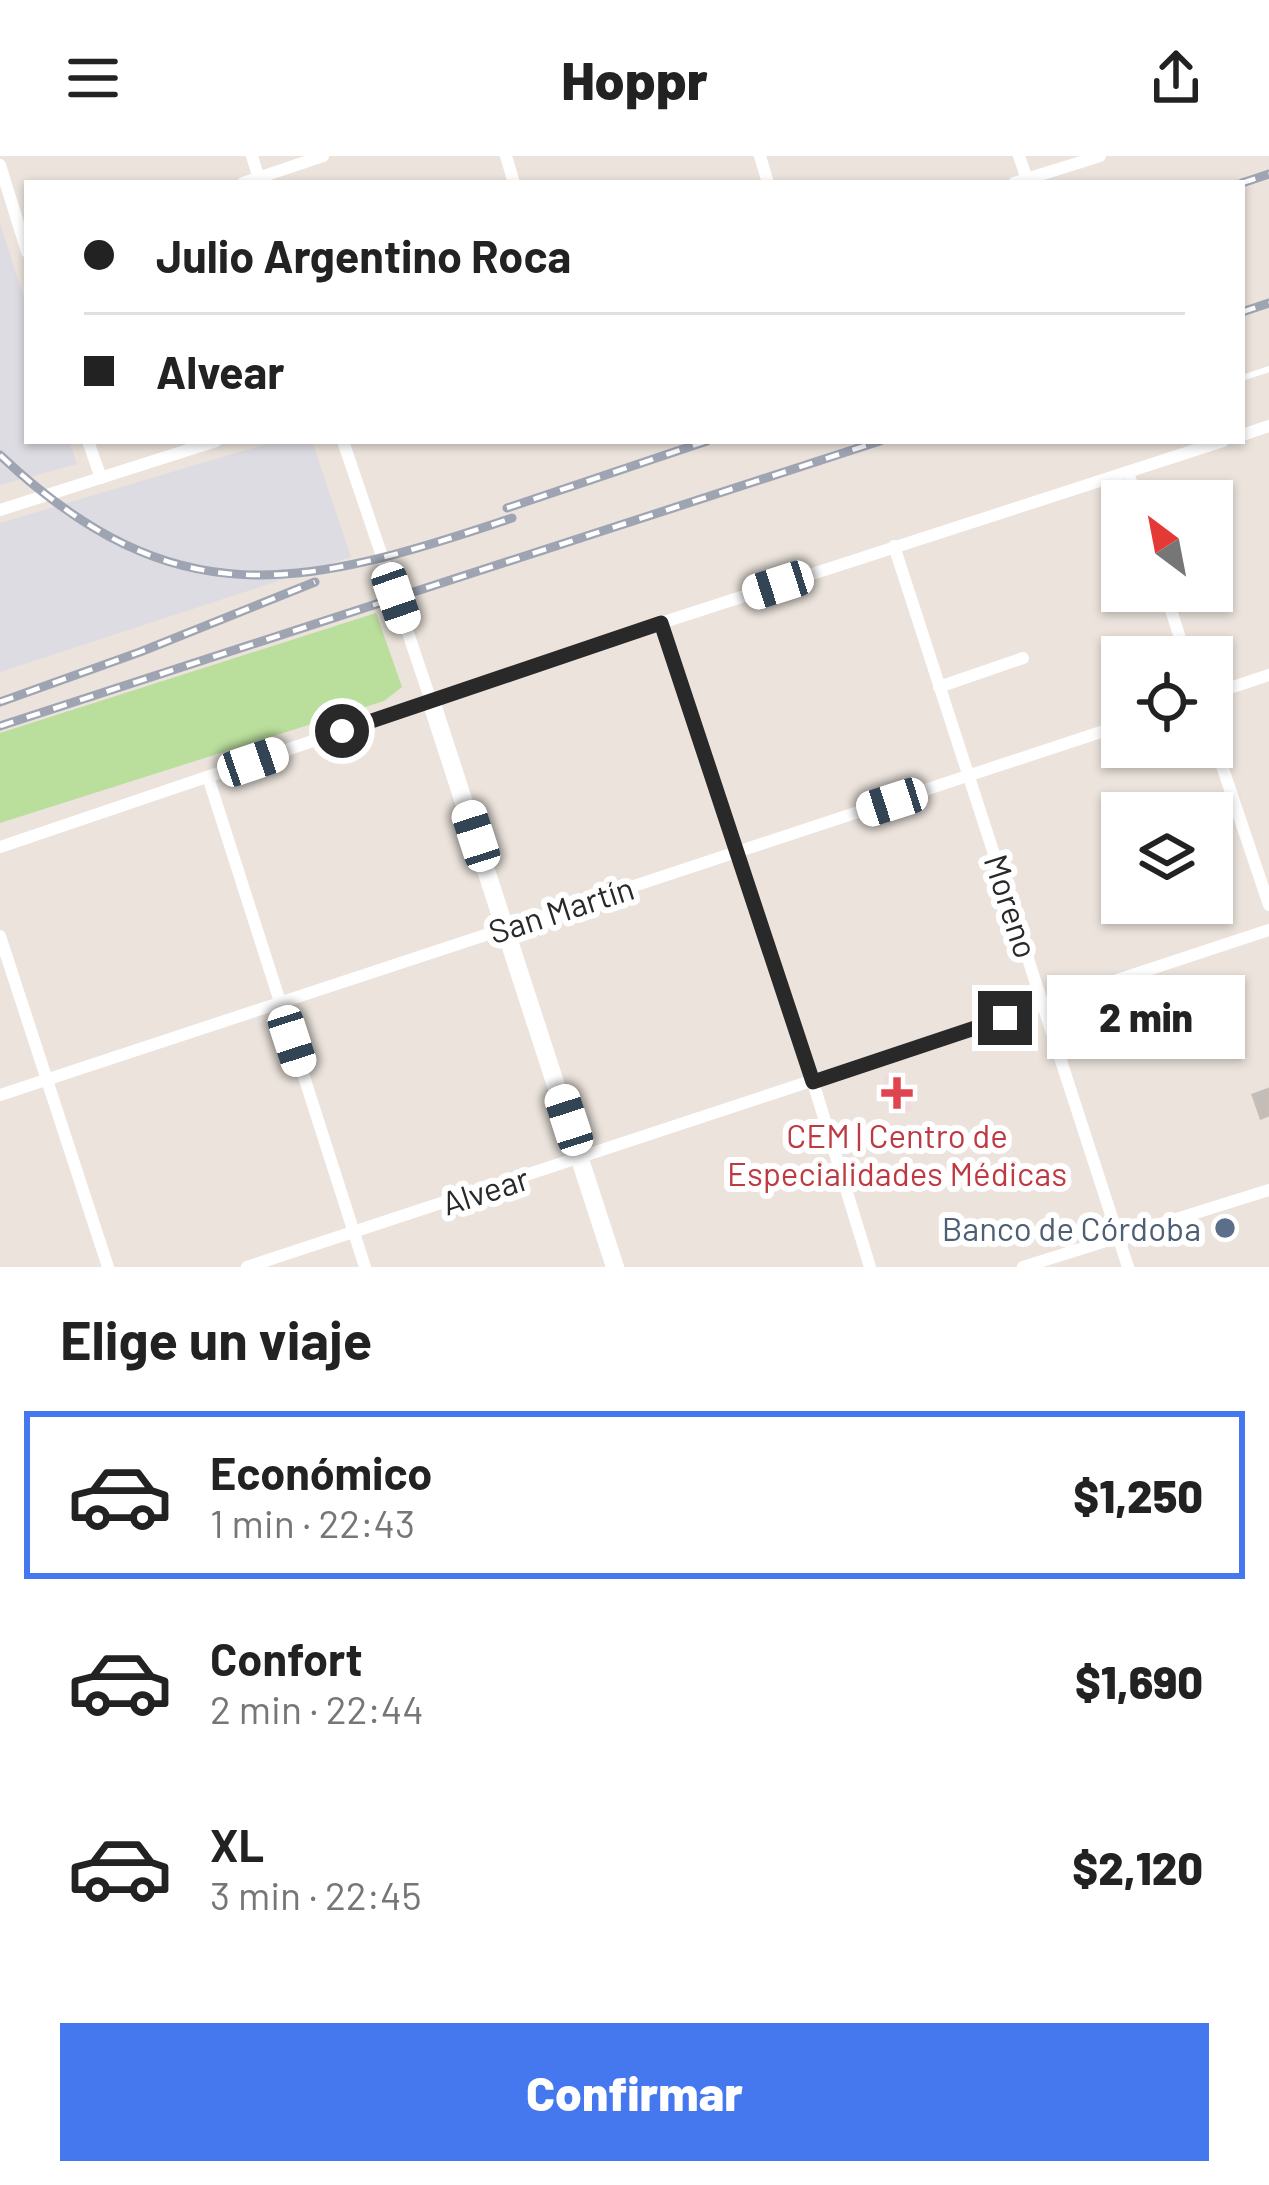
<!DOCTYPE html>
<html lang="es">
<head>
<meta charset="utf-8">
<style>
  :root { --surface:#fff; --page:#f6f6f6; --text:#222; --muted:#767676; --line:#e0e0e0; --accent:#4578ee }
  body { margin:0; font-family:Barlow,sans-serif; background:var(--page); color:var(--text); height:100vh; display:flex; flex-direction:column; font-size:45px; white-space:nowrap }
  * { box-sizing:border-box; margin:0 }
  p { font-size:39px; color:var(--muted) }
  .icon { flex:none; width:66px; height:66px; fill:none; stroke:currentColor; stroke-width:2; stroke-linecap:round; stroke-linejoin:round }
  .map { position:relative; height:1111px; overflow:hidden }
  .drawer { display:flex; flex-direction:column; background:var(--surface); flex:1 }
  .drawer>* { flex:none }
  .hud { position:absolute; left:24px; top:24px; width:1221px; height:264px; border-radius:0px; box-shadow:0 3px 9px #0004; display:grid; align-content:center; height:264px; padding:0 60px; background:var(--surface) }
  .needle { width:78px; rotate:328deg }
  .controls { position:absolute; left:1101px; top:324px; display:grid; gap:24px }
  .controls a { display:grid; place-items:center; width:132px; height:132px; border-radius:0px; background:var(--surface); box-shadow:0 3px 9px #0004; font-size:60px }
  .end { position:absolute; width:54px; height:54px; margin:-27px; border:15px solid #292929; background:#fff; box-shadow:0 0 0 6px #fff }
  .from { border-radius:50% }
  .bubble { position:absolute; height:84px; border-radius:0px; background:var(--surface); box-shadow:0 3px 9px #0004; font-size:39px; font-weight:800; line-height:84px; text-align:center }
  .car { position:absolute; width:36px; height:72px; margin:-36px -18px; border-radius:15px; box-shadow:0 0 9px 3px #0007; background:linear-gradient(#fff 24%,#345 0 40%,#fff 0 76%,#345 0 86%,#fff 0) }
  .hud b { display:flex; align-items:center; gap:42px; height:114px; font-size:45px }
  .hud b+b { border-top:3px solid var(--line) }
  .hud i { width:30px; height:30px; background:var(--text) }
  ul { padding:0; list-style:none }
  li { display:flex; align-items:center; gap:36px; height:168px; margin:0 24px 18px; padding:0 36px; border:6px solid transparent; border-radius:0px }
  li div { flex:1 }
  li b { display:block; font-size:45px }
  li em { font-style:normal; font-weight:800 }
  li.active { border-color:var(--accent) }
  li>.icon { width:108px; height:108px; stroke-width:1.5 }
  h2 { padding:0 60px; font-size:54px; line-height:144px }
  .button { display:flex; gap:24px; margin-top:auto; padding:24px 60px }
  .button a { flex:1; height:138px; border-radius:0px; background:var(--accent); color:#fff; font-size:48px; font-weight:800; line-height:138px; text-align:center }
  header { display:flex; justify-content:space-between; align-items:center; height:156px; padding:0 60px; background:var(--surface); font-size:54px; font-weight:800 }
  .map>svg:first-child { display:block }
  .industrial { fill:#dedce3 }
  .medical { fill:#f1dadd }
  .green { fill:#bade9c }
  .building { fill:#c3bdb9; stroke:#c6beb6; stroke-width:3 }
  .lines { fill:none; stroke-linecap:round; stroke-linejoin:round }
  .lane { stroke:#fff; stroke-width:6 }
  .street { stroke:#fff; stroke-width:12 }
  .secondary { stroke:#fff; stroke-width:18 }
  .rail-casing { stroke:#9fa4b3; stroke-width:9 }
  .rail { stroke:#fff; stroke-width:4.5; stroke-dasharray:14; stroke-linecap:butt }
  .route { stroke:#292929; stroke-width:15 }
  .health-dot { fill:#e0444e; stroke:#fff; stroke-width:4.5 }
  .service-dot { fill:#5c6f8a; stroke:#fff; stroke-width:4.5 }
  .labels { text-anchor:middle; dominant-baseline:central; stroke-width:12; stroke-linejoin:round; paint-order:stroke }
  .street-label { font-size:33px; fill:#292929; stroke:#fff }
  .health-label { font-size:33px; fill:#be3a42; stroke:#fff }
  .service-label { font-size:33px; fill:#4e5e75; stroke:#fff; text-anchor:end }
</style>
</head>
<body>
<header><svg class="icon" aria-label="menu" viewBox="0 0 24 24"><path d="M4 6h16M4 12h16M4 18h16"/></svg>Hoppr<svg class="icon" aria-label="share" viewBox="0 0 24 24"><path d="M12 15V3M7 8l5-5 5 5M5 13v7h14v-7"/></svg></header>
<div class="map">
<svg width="1269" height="1111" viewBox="0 0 1269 1111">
  <rect width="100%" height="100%" fill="#ebe3dc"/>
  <g class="industrial">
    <polygon points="0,67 27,152 27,285 69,285 77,308 0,329"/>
    <polygon points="276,285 312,285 351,401 0,516 0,367"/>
  </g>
  <polygon class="medical" points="900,915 912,954 894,959 883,920"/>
  <polygon class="green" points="376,457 402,531 384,545 0,667 0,577"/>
  <polygon class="building" points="1269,933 1269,959 1261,962 1253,939"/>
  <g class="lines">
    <polyline class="lane" points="1242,222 1269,213"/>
    <g class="street">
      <polyline points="252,0 260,26"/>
      <polyline points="506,0 514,27"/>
      <polyline points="760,0 768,27"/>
      <polyline points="1019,0 1027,23"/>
      <polyline points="0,9 27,96"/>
      <polyline points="243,27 323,0"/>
      <polyline points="1014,27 1100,0"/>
      <polyline points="1242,279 1269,270"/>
      <polyline points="88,285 101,322"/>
      <polyline points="343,285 431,545"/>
      <polyline points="1128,316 1137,345"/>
      <polyline points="0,354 216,285"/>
      <polyline points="894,390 1128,1111"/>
      <polyline points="1165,435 1186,501"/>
      <polyline points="661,467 813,926 870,1111"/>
      <polyline points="939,531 1023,502"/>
      <polyline points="1212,538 1269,519"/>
      <polyline points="1212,580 1269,749"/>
      <polyline points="208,621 365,1111"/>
      <polyline points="0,691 661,467 1223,285"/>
      <polyline points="0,780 108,1111"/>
      <polyline points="0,939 1122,569"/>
      <polyline points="247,1111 1269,774"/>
      <polyline points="1023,1111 1269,1034"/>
    </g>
    <polyline class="secondary" points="431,545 615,1111"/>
    <defs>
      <g id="rail">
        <polyline points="1242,27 1269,18"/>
        <polyline points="1242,156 1269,147"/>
        <path d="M 0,299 C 175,464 303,432 512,362"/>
        <polyline points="507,352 707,285"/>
        <polyline points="0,546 140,496 315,426"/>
        <polyline points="0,570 880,285"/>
      </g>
    </defs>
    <use href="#rail" class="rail-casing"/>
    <use href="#rail" class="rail"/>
  </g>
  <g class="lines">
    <polyline class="route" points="342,575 661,467 813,926 1005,862"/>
  </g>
  <path class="health-dot" d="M891 919h12v12h12v12h-12v12h-12v-12h-12v-12h12z"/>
  <circle class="service-dot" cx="1225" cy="1072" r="12"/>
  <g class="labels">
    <g class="street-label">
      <text transform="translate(1012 750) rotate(72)">Moreno</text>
      <text transform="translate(561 753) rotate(-18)">San Martín</text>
      <text transform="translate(485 1034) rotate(-18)">Alvear</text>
    </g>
    <g class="health-label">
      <text x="897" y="979">CEM | Centro de<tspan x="897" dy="38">Especialidades Médicas</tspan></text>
    </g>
    <g class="service-label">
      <text x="1201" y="1072">Banco de Córdoba</text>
    </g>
  </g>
</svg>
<div class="controls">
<a><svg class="needle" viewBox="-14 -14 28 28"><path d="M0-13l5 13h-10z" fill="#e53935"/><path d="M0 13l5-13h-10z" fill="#767676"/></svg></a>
<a><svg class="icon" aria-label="locate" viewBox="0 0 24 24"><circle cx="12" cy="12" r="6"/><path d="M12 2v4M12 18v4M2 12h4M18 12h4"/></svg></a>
<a><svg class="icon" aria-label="layers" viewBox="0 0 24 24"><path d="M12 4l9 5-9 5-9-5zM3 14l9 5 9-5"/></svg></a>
</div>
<i class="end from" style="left:342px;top:575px"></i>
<i class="end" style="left:1005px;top:862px"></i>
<div class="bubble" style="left:1047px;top:819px;width:198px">2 min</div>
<i class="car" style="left:778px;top:429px;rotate:252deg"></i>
<i class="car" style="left:396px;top:442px;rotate:161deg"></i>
<i class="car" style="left:253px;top:606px;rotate:71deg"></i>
<i class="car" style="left:892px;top:646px;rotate:252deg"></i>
<i class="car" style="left:476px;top:680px;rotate:342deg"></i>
<i class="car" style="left:292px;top:885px;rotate:162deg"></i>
<i class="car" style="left:569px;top:964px;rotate:342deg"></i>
<div class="hud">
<b><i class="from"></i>Julio Argentino Roca</b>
<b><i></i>Alvear</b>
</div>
</div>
<section class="drawer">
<h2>Elige un viaje</h2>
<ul>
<li class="active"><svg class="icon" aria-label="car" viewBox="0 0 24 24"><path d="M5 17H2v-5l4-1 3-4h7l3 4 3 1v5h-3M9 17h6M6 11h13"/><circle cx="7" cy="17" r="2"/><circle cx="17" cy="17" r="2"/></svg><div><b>Económico</b><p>1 min · 22:43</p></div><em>$1,250</em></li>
<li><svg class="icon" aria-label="car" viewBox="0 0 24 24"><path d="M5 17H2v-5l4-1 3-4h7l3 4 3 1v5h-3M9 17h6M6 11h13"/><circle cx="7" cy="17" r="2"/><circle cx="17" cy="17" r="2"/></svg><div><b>Confort</b><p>2 min · 22:44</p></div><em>$1,690</em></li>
<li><svg class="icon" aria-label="car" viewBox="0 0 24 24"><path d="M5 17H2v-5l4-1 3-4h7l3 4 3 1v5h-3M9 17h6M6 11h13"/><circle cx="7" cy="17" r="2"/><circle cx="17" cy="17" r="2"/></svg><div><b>XL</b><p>3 min · 22:45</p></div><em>$2,120</em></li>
</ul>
<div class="button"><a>Confirmar</a></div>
</section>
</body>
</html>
